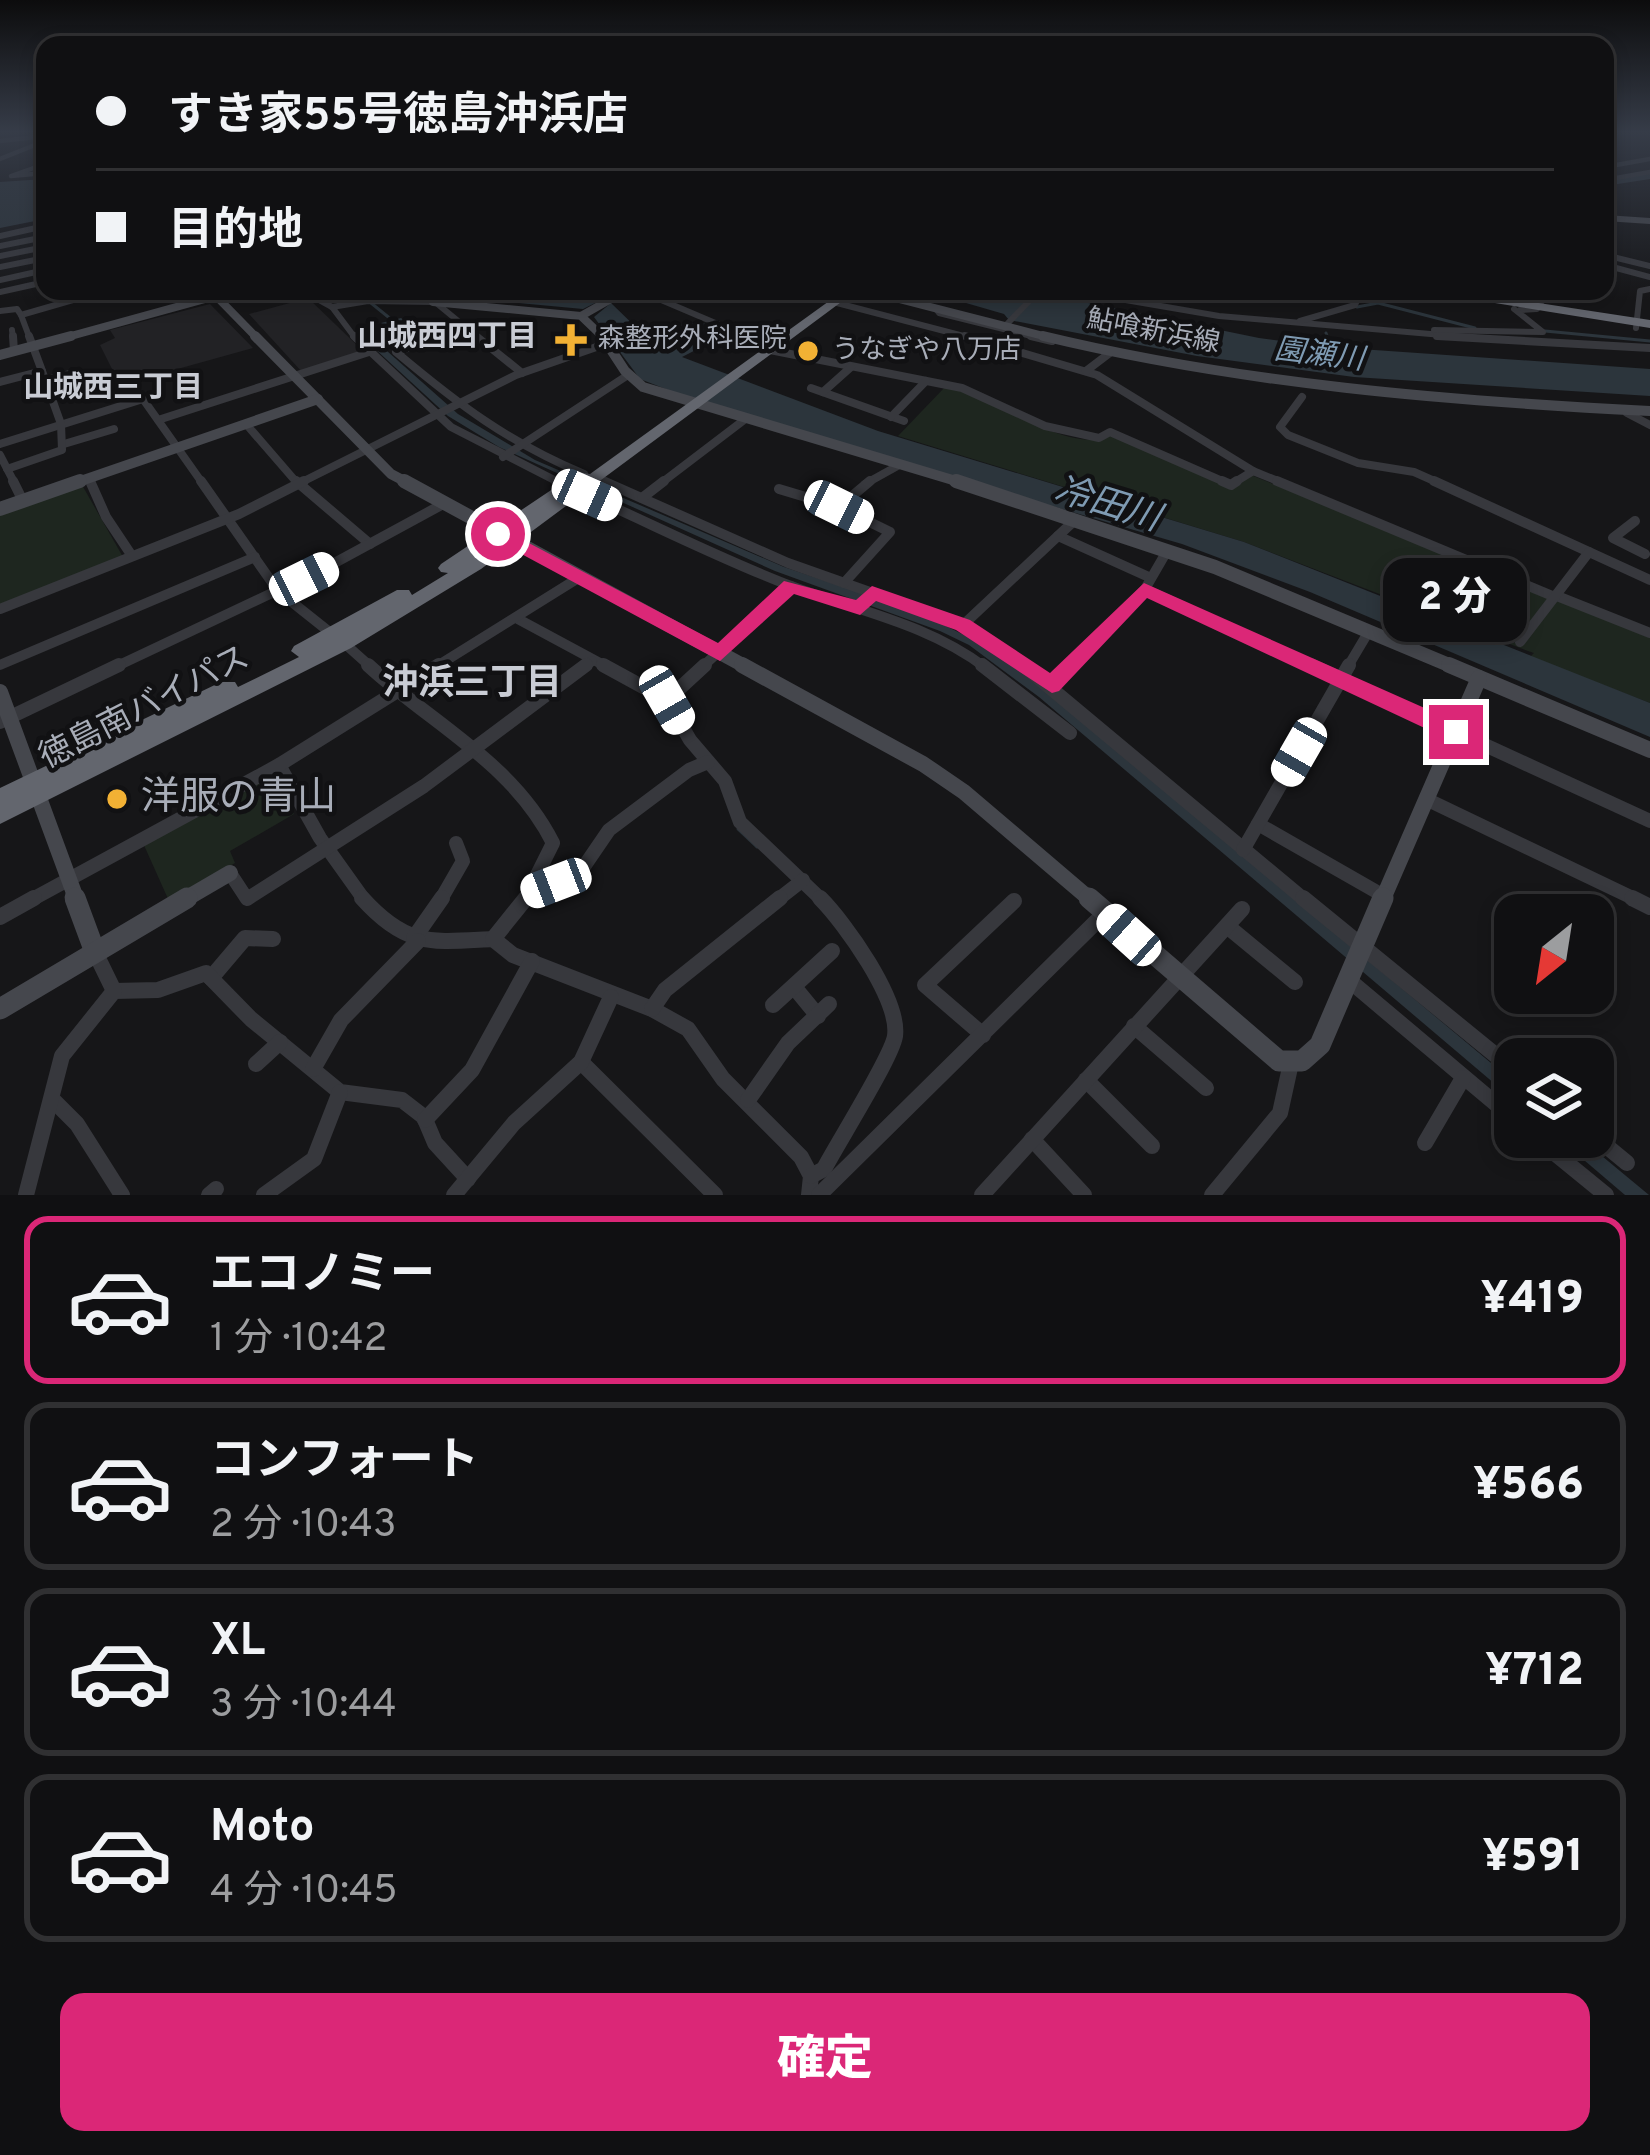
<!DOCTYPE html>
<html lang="ja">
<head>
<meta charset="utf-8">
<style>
  :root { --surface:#101012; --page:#19191b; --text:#f1f3f6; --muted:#9c9d9f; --line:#303032; --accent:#db2777 }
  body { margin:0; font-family:Overpass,"Noto Sans JP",sans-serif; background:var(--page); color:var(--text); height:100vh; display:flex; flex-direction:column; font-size:45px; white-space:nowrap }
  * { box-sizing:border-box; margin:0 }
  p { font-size:39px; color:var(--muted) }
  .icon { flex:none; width:66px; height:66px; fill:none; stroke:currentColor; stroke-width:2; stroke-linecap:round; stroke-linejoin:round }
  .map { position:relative; height:1195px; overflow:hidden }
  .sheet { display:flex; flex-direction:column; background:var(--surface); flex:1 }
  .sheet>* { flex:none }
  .top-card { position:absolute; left:36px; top:36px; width:1578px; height:264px; border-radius:24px; box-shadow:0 6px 18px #0003,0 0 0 3px var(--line); display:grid; align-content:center; height:264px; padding:0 60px; background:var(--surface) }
  .needle { width:78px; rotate:210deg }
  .tools { position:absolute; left:1494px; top:894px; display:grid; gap:24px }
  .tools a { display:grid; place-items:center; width:120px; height:120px; border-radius:24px; background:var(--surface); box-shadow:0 6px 18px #0003,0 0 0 3px var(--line); font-size:60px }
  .end { position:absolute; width:54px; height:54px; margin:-27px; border:15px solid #db2777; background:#fff; box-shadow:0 0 0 6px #fff }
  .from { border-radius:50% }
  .bubble { position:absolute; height:84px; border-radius:24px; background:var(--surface); box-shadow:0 6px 18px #0003,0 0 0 3px var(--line); font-size:39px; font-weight:800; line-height:84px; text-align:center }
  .car { position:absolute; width:36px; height:72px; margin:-36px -18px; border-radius:15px; box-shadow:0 0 9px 3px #0007; background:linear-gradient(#fff 24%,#345 0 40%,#fff 0 76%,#345 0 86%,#fff 0) }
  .top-card b { display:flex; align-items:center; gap:42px; height:114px; font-size:45px }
  .top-card b+b { border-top:3px solid var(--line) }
  .top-card i { width:30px; height:30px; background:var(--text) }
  ul { padding:21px 0 0; list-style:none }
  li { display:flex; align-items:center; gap:36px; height:168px; margin:0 24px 18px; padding:0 36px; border:6px solid var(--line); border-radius:24px }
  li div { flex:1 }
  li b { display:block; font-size:45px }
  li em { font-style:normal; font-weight:800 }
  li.on { border-color:var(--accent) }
  li>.icon { width:108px; height:108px; stroke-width:1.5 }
  .button { display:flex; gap:24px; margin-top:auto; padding:24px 60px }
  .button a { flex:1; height:138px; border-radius:24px; background:var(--accent); color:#fff; font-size:48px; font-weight:800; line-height:138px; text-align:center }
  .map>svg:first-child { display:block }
  .built { fill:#222225 }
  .green { fill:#1e261f }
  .water { fill:#2c353c }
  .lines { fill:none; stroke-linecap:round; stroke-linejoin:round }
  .stream { stroke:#2c353c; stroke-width:3 }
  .river { fill:#2c353c; fill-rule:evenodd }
  .street-far5 { stroke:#37383d; stroke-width:4.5 }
  .street-far4 { stroke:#37383d; stroke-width:6 }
  .street-far3 { stroke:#37383d; stroke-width:8 }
  .street-far2 { stroke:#37383d; stroke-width:10 }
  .street-far1 { stroke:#37383d; stroke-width:14 }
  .street { stroke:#37383d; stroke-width:16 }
  .secondary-far5 { stroke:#45474d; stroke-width:6 }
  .secondary-far4 { stroke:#45474d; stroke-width:8 }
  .secondary-far3 { stroke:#45474d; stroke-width:10 }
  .secondary-far2 { stroke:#45474d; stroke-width:14 }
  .secondary-far1 { stroke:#45474d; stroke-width:16 }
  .secondary { stroke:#45474d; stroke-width:21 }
  .highway { fill:#63666e; fill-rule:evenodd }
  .route { fill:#db2777 }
  .poi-dot { fill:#f2b134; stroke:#111113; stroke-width:4.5 }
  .labels { text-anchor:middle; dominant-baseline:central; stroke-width:9; stroke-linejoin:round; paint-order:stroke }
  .far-street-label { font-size:27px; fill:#a8adb8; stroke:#111113 }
  .far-poi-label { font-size:27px; fill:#a8adb8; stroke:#111113; text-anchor:start }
  .far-neighbourhood-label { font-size:30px; font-weight:bold; fill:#c9ccd4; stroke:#111113 }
  .far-water-label { font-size:30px; font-style:italic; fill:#7f9bb3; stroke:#111113 }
  .street-label { font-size:33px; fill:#a8adb8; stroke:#111113 }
  .water-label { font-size:36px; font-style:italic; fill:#7f9bb3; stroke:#111113 }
  .neighbourhood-label { font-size:36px; font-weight:bold; fill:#c9ccd4; stroke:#111113 }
  .near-poi-label { font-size:39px; fill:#a8adb8; stroke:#111113; text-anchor:start }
</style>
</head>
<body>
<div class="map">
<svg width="1650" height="1195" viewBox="0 0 1650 1195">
  <rect width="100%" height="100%" fill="#161618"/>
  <g class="built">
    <polygon points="308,298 364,352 302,372 249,314"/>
    <polygon points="210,304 253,348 120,385 100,345 115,338 110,330"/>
  </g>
  <g class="green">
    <path d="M 945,387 C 988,395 1071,457 1111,435 L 1233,489 L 1251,475 L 1650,638 L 1650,703 L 1530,657 L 1534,653 L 1528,651 L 1244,542 L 898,436 Z"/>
    <polygon points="82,485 123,557 0,607 0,512"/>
    <polygon points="266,777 273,778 294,814 230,851 235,863 169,901 143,843"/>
  </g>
  <g class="water">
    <polygon points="45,179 45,219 0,228 0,182"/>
    <polygon points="316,291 619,291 583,309 475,299 351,297 332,302"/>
    <polygon points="905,291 1030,291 1259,338 1331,347 1650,369 1650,396 1354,377 1197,356 1009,320 1004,314 935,294"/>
    <polygon points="611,303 645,336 644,330 700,322 729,333 682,357 878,431 1244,542 1650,703 1650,737 1310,592 1182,544 712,407 640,379 594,317"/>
    <polygon points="401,318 410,325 387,351 458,414 535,460 784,567 918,612 978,642 1030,678 1515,1083 1515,1101 1039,697 969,645 940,631 775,571 499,447 448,416 373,347 392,333 381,323"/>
    <polygon points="1557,1137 1579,1137 1649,1195 1625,1195"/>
  </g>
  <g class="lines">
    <g class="stream">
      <polyline points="371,303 392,320"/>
      <polyline points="1357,307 1378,303 1475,328"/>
      <polyline points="1545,331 1650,341"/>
      <polyline points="1326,333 1332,349"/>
      <polyline points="738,829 757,847"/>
    </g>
    <polygon class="river" points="1650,173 1650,179 1605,186 1605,180"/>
    <g class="street-far5">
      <polyline points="0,141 45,136"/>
      <polyline points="0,159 45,141"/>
      <polyline points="45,164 11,176 45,173"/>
      <polyline points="1605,167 1650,159"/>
      <polyline points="1605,180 1650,172"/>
    </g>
    <g class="street-far4">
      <polyline points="0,236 45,226"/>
      <polyline points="0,246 45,237"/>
      <polyline points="1605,255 1650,266"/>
      <polyline points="0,256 45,247"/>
      <polyline points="1605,265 1650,277"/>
      <polyline points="0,267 45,258"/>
      <polyline points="0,280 45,270"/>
      <polyline points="303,291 332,307 356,339"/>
      <polyline points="640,291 753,339"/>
      <polyline points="1073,291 1219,316 1489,339"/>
      <polyline points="0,292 45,282"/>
      <polyline points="216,296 235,291"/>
      <polyline points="435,302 480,339"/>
      <polyline points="837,303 975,339"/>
      <polyline points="332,307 368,301 433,302"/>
      <polyline points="935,308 939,313 1043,339"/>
      <polyline points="1520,310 1537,309 1548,291"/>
      <polyline points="0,311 17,309 21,315 104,291"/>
      <polyline points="21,315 30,339"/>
      <polyline points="1300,321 1355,305 1359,296 1340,291"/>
      <polyline points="1007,324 1039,291"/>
      <polyline points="1636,328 1640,291 1650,289"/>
      <polyline points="12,330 13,339"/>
      <polyline points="1434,330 1543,332 1514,309"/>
      <polyline points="435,339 466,328"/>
    </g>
    <g class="street-far3">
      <polyline points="13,336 14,351"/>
      <polyline points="354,336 451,427 562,484"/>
      <path d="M 443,336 L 396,352 C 459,405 508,442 584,474"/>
      <polyline points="476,336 522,373"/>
      <polyline points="746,336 763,343"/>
      <polyline points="965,336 1097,375 1253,471"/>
      <polyline points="1031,336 1052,341"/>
      <polyline points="1437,336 1650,348"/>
      <polyline points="770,350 962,388 1045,426 1099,438 1110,432 1229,484"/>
      <polyline points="1086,371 1111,352"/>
      <polyline points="46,380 73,373"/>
      <polyline points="0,382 42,371 29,336"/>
      <polyline points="811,388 904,421"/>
      <polyline points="823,392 851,367"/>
      <polyline points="1302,397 1280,427 1288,435 1358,463 1414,472 1441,484"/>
      <polyline points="1627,413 1650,425"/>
      <polyline points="891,417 926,381"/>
      <polyline points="158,420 369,352"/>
      <polyline points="246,424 298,484"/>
      <polyline points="0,444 143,399 203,484"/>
      <polyline points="64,444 114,429"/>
      <polyline points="0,455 15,484"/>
      <polyline points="503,457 628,375"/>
      <polyline points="7,469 62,450 61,424 42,371"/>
      <polyline points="89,478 92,484"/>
      <polyline points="598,479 610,484"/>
      <polyline points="298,484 516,375 605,344"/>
      <polyline points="660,484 744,420"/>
      <polyline points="865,484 901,464"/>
      <polyline points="1232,484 1253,471 1285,484"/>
    </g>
    <g class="street-far2">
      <polyline points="13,481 23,501"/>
      <polyline points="90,481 106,517 132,556"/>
      <polyline points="201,481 278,591 332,634"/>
      <polyline points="296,481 370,544"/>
      <polyline points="556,481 567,487"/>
      <polyline points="603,481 788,563 963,625"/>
      <polyline points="1222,481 1231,485 1237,481"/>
      <polyline points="1277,481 1555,597"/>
      <polyline points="1434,481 1589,552"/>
      <polyline points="779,489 839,507"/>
      <path d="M 580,492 C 650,523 720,559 791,586 C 858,611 928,624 986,668"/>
      <polyline points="642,498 664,481"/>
      <polyline points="1635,521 1613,538 1645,554"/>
      <polyline points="1058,536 1151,578"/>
      <polyline points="844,583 890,532 839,507 870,481"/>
      <polyline points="1145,589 1318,668"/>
      <polyline points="1557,596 1650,633"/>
      <polyline points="0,609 239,514 304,481"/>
      <polyline points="518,619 609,668"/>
      <polyline points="1520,642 1589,552 1650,580"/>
      <polyline points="344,643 372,668"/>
      <polyline points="0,665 255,557"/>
      <polyline points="113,668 329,566 443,504"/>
      <polyline points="434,668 580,577"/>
      <polyline points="583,668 592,661"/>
      <polyline points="701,668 791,586"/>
      <polyline points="1027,668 963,625 1075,520"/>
      <polyline points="1068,668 1145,589 1167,551"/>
      <polyline points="1347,668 1369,631"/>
    </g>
    <g class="street-far1">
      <path d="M 368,665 C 432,724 513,763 553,843 L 524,901"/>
      <polyline points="603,665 667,700 705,665"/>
      <polyline points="982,665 1070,733"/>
      <polyline points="1023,665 1306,901"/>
      <polyline points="1311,665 1650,821"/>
      <polyline points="1052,685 1071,665"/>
      <polyline points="667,700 690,740 725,781 740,822 823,901"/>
      <polyline points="0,722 119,665"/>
      <polyline points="279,765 320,838 365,901"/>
      <polyline points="1428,800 1639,901"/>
      <polyline points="1258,824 1384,896"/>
      <polyline points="1243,850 1349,665"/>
      <polyline points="230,873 247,899 424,786 586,665"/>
      <polyline points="533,892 583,868 609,830 689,770 708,762"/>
      <polyline points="29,901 279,765 439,665"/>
      <polyline points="440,901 463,861 456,843"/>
      <polyline points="776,901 803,880"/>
    </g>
    <g class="street">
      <path d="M 362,898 C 407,948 432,942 493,939"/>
      <polyline points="526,898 493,939 513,955 652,1009 688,1029 723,1079 801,1157 811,1176 809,1195"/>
      <polyline points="1303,898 1515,1071"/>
      <polyline points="1632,898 1650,907"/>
      <polyline points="0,917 34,898"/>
      <polyline points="1227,926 1295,982"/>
      <polyline points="414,938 442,898"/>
      <polyline points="211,978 245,938 273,939"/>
      <polyline points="1350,981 1515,1120"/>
      <polyline points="795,988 818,1016"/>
      <polyline points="114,991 158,990 206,973 251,1019 340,1092 402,1100 424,1117 435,1143 468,1179"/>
      <polyline points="773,1005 832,951"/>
      <polyline points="652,1009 665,990 780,898"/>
      <polyline points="1134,1026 1206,1088"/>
      <polyline points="983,1035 925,985 1014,901"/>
      <polyline points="581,1062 715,1195"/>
      <polyline points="256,1064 280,1042"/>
      <polyline points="313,1069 341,1020 418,941"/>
      <polyline points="1086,1080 1152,1146"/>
      <polyline points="53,1100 77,1124 122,1195"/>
      <polyline points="748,1100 788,1043 829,1004"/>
      <polyline points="425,1120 472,1070 532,961"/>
      <polyline points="1593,1135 1627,1163"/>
      <polyline points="1535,1137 1606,1195"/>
      <polyline points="1032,1139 1084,1195"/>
      <polyline points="1425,1143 1463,1078"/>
      <path d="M 811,1176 L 824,1169 C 837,1144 892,1057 895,1036 C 900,1000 845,923 820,898"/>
      <polyline points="26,1195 62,1056 114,991 95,952"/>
      <polyline points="209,1195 216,1189"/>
      <polyline points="264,1195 314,1159 340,1092"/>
      <polyline points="454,1195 514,1123 581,1062 611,997"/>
      <polyline points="819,1195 1105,913"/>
      <polyline points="982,1195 1242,909"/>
      <polyline points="1212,1195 1280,1113 1291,1063"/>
    </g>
    <polyline class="secondary-far5" points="1605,218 1650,221"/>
    <g class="secondary-far4">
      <polyline points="868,291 1055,339"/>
      <polyline points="433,302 581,316"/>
      <polyline points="60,339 216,296 258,339"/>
      <polyline points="605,339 581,316 625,291"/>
    </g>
    <g class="secondary-far3">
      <polyline points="255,336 391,474 410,484"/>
      <polyline points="602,336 625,371 643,387 966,484"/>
      <path d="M 1043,336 C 1242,384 1447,401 1650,411"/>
      <polyline points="0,355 71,336"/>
      <polyline points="72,484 318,399"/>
    </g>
    <g class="secondary-far2">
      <polyline points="404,481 748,668"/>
      <polyline points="956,481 1215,567 1456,668"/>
      <polyline points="0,509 80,481"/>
    </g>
    <g class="secondary-far1">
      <polyline points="742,665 923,764 964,792 1092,901"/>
      <polyline points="1449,665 1650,750"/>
      <polyline points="0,692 77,901"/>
      <polyline points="182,901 230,873"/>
      <polyline points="1382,901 1479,678"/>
    </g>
    <g class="secondary">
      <polyline points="75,898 95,952"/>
      <polyline points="1089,898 1279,1061 1302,1061 1320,1045 1383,898"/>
      <polyline points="0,1009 187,898"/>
    </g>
    <g class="highway">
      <polygon points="843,291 856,291 481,569 351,648 0,824 0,788 221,682 235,682 238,687 299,657 291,651 294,646 397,590 409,590 412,595 448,573 441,572 438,568 441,564 578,472 590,474"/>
      <polygon points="1433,291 1461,291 1650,320 1650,328 1439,294"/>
    </g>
  </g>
  <linearGradient id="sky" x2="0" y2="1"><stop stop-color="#0c0c0d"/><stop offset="0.44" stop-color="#363c48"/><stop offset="1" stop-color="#363c48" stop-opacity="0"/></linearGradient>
  <rect width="1650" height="299" fill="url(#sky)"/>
  <polygon class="route" points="492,530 504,530 718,643 784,581 856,600 872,586 970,620 1050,673 1144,583 1465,726 1468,732 1456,741 1448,739 1147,598 1059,691 1052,693 956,630 876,601 860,615 794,594 720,661 492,538"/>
  <g class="poi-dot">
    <path d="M565 322h12v12h12v12h-12v12h-12v-12h-12v-12h12z"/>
    <circle cx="808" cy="351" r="12"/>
    <circle cx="117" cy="799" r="12"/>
  </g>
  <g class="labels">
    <g class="far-street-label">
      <text transform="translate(1153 332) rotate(11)">鮎喰新浜線</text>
    </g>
    <g class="far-poi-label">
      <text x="598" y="340">森整形外科医院</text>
      <text x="832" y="351">うなぎや八万店</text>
    </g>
    <g class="far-neighbourhood-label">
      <text x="447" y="338">山城西四丁目</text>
      <text x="113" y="389">山城西三丁目</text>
    </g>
    <g class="far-water-label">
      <text transform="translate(1319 356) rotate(7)">園瀬川</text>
    </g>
    <g class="street-label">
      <text transform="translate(145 709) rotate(-27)">徳島南バイパス</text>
    </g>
    <g class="water-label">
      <text transform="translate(1107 506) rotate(17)">冷田川</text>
    </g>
    <g class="neighbourhood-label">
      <text x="472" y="685">沖浜三丁目</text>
    </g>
    <g class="near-poi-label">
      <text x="141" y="799">洋服の青山</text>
    </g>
  </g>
</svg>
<div class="tools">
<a><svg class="needle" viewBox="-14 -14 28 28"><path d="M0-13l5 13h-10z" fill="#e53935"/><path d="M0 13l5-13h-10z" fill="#9c9d9f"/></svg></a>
<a><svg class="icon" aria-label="layers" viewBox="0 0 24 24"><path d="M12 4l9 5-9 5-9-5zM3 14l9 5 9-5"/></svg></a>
</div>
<i class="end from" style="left:498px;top:534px"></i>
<i class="end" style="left:1456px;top:732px"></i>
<div class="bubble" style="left:1383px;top:558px;width:144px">2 分</div>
<i class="car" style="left:587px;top:495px;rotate:114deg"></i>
<i class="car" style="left:839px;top:507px;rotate:116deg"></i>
<i class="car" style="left:304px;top:579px;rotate:64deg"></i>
<i class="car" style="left:667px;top:700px;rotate:150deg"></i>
<i class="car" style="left:1299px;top:752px;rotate:210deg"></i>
<i class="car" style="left:556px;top:883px;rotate:249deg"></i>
<i class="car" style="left:1129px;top:935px;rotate:312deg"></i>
<div class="top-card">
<b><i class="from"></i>すき家55号徳島沖浜店</b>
<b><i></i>目的地</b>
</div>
</div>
<section class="sheet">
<ul>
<li class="on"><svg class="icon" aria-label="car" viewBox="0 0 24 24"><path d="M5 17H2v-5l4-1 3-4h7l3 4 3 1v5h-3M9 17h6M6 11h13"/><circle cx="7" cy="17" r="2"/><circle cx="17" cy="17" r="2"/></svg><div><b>エコノミー</b><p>1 分 · 10:42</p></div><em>¥419</em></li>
<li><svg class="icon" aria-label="car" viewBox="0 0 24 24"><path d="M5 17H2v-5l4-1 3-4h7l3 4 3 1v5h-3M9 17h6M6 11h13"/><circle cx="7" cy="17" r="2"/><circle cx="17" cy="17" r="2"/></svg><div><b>コンフォート</b><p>2 分 · 10:43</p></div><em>¥566</em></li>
<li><svg class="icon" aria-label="car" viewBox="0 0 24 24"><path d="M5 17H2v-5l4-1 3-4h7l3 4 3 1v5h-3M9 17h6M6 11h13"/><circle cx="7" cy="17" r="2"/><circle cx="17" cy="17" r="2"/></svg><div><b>XL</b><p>3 分 · 10:44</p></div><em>¥712</em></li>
<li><svg class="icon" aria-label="car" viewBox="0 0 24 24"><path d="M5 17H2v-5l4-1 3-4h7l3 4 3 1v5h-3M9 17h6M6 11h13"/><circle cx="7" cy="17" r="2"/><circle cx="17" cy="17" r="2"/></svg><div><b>Moto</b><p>4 分 · 10:45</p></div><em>¥591</em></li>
</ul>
<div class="button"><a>確定</a></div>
</section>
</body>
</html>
